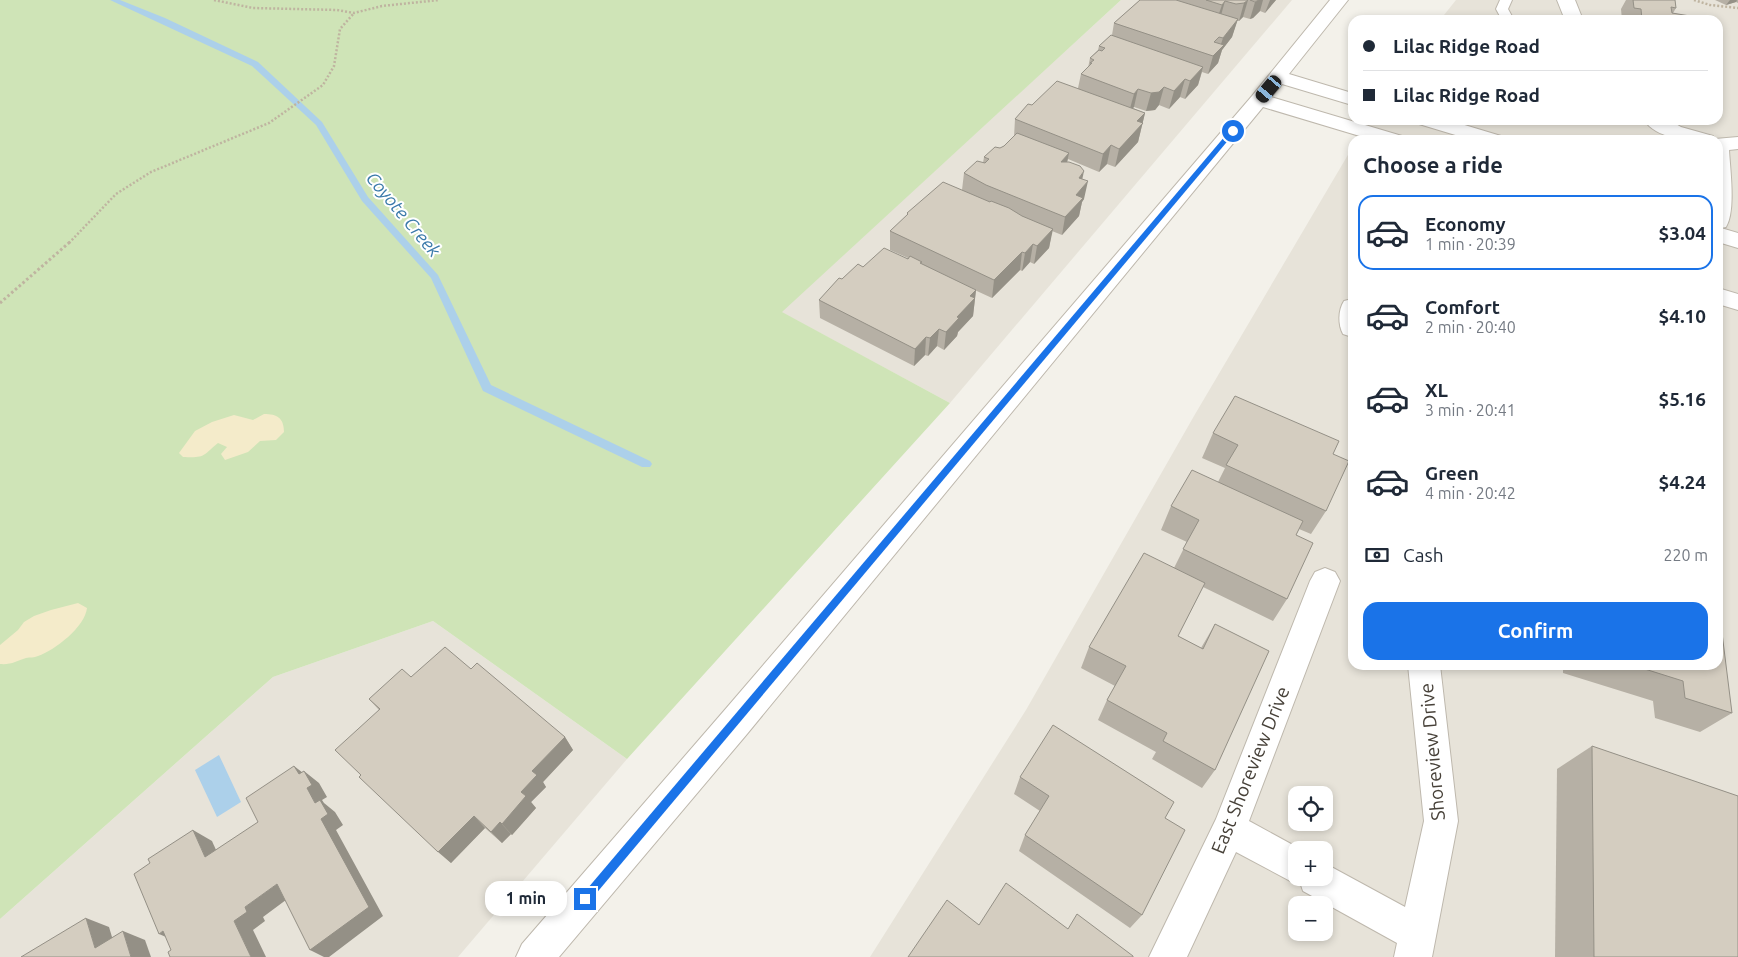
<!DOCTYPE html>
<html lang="en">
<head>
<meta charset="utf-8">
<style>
  :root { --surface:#fff; --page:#f2f2f3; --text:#1f2937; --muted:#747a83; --line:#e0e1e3; --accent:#1a73e8 }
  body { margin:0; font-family:Ubuntu,sans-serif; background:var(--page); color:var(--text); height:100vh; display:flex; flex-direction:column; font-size:19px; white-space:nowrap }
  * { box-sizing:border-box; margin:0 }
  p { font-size:16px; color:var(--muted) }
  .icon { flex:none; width:28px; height:28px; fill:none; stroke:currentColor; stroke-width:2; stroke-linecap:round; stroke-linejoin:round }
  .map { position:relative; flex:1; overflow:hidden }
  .side { position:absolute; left:1348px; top:135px; width:375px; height:535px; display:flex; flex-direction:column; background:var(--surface); border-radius:15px; box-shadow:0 2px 8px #0003 }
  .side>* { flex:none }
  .hud { position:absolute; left:1348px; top:15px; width:375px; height:110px; border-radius:15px; box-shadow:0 2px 8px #0003; display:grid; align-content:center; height:110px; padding:0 15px; background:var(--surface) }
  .tools { position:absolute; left:1288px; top:786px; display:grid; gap:10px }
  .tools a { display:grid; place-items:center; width:45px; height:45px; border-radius:10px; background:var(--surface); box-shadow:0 2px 8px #0003; font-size:25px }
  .end { position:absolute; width:22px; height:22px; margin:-11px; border:6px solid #1a73e8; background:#fff; box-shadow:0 0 0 2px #fff }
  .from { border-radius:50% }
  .bubble { position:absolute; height:35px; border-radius:15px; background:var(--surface); box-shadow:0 2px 8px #0003; font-size:16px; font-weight:700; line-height:35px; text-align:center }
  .car { position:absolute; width:15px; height:30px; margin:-15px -8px; border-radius:6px; box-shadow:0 0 4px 1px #0007; background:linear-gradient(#222 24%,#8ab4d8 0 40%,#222 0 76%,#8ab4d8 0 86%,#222 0) }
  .hud b { display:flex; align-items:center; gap:18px; height:48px; font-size:19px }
  .hud b+b { border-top:1px solid var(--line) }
  .hud i { width:12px; height:12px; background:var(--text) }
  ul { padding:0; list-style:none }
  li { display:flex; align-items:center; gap:15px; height:75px; margin:0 10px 8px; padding:0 5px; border:2px solid transparent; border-radius:15px }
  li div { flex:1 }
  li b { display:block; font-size:19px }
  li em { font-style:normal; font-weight:700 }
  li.selected { border-color:var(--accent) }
  li>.icon { width:45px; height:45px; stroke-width:1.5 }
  h2 { padding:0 15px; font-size:22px; line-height:60px }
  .pay { display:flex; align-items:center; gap:12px; height:55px; padding:0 15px; font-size:19px }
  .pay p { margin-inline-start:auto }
  .primary-button { display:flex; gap:10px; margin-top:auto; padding:10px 15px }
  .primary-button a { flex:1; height:58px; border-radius:15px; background:var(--accent); color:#fff; font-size:20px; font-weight:700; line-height:58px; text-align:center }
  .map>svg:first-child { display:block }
  .residential { fill:#e7e3d9; fill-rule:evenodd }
  .green { fill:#cfe4b7 }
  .sand { fill:#f4ebca }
  .water { fill:#acd0ea }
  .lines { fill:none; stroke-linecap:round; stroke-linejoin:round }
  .stream { fill:#acd0ea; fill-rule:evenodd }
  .service-casing { stroke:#beb8ad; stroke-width:2 }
  .minor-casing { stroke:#beb8ad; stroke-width:2 }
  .path-far1 { stroke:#bfb4a0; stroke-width:2.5; stroke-dasharray:2 2; stroke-linecap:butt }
  .path { stroke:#bfb4a0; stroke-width:3; stroke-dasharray:2.5 2.5; stroke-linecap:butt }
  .service { fill:#fff; fill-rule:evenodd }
  .minor { fill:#fff; fill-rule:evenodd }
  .wall { fill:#b6b0a5 }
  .shaded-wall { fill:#949086 }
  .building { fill:#d4cdc0; stroke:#949086 }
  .route { fill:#1a73e8 }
  .labels { text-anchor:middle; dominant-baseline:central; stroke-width:4; stroke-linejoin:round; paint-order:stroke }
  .water-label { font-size:18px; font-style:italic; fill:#3b7aaa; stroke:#fff }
  .near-street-label { font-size:19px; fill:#474139; stroke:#fff }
</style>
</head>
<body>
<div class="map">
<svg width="1738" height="957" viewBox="0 0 1738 957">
  <rect width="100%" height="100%" fill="#f3f1ea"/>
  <g class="residential">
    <polygon points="1121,0 1292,0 950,403 781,312"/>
    <path d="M 1456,0 L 1738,0 L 1738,957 L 870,957 L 1026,710 L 1194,416 L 1352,148 L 1352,665 L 1718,665 L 1718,140 L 1357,140 L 1369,120 L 1718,120 L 1718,20 L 1440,20 ZM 1296,795 L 1324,795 L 1324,822 L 1296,822 ZM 1296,850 L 1324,850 L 1324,878 L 1296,878 ZM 1296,905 L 1324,905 L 1324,932 L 1296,932 Z"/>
    <polygon points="433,621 627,759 458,957 0,957 0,919 273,677"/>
  </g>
  <polygon class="green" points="0,0 1121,0 782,312 950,403 627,759 433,621 273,677 0,919"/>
  <g class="sand">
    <path d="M 264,414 C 277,414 284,418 284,432 L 276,440 L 260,441 L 248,452 L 225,460 L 221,454 L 227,447 L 218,443 C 202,456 206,458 183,457 L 179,453 L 195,431 L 212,422 L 234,415 L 253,420 Z"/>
    <path d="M 78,603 L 87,608 C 85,627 55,650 38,656 C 34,658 30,657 26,658 C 17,661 11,665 0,664 L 0,645 L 18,630 L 24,622 L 34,616 L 51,610 Z"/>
  </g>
  <polygon class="water" points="219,755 241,802 217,817 195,770"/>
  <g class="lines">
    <polygon class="stream" points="110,0 120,0 165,18 258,62 322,122 368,197 438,275 491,385 650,461 652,464 650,467 642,467 483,391 431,278 362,201 316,125 252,66"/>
    <defs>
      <polygon id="service" points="1500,0 1512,0 1508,9 1514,20 1502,20 1496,9"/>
      <g id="minor">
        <polygon points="1330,0 1348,0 1289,74 1352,93 1352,105 1282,84 1271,97 1402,136 1405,140 1373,140 1263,107 747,734 559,957 516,957 522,944 723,712 1252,96"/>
        <polygon points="1557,0 1575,0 1583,20 1565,20"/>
        <polygon points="1416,120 1448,120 1501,136 1504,140 1472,140 1419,124"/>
        <path d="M 1644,120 L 1669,120 L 1681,127 L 1713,136 L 1715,139 L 1738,137 L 1738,149 L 1729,150 C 1730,169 1736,211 1726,227 L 1721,228 L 1738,233 L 1738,248 L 1718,242 L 1718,140 C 1695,140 1659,142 1644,120 Z"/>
        <polygon points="1718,288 1738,294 1738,310 1718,304"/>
        <path d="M 1352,299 L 1352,337 L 1343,334 C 1338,325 1338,310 1344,301 Z"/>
        <polygon points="1325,568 1335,572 1340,581 1249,821 1302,850 1296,850 1296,878 1324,878 1324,863 1405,907 1424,821 1408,665 1440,665 1458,821 1432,957 1394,957 1397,943 1303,891 1300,882 1296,884 1236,852 1187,957 1149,957 1216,819 1310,581 1315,572"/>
      </g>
    </defs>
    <use href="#service" class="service-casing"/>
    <use href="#minor" class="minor-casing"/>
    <g class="path-far1">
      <polyline points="214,0 253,8 337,10 354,13 382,6 439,0"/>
      <polyline points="1694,0 1710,5 1738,8"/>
      <polyline points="69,243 116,194 151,172 269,123 323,85 334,66 340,29 354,13"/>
    </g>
    <polyline class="path" points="0,303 71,241"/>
    <use href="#service" class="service"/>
    <use href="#minor" class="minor"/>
  </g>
  <g class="wall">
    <polygon points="1140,0 1276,0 1265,13 1260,11 1253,18 1250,19 1243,17 1239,21 1237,21 1232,37 1222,50 1218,63 1208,74 1202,72 1198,85 1185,99 1180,97 1169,109 1159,105 1155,110 1146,111 1134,107 1133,108 1145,113 1138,142 1115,167 1107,164 1099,172 1068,159 1067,162 1082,179 1084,199 1082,202 1079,216 1062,235 1052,231 1049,248 1034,264 1030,262 1022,271 1020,270 992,298 966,286 976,290 973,316 958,332 957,336 944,350 937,346 928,356 925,355 914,366 820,318 819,300 842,279 863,267 908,258 890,250 890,231 907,216 907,213 962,190 964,173 983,163 984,157 1004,146 1014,137 1015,119 1032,105 1078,88 1081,74 1088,68 1090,58 1098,50 1099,46 1112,35 1114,23"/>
    <polygon points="1626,0 1675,0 1676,8 1673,13 1703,20 1622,20 1621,9"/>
    <polygon points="1715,0 1738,0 1738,3 1736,2 1726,5"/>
    <polygon points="1213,433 1333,454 1326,511 1311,534 1299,529 1296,535 1287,599 1273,621 1203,587 1178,636 1201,648 1215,624 1215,770 1202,788 1152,759 1156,752 1098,720 1107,700 1115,686 1081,668 1089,647 1174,568 1187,542 1161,530 1171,506 1218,482 1225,468 1202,458"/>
    <polygon points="1563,665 1718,665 1732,713 1700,732 1655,718 1653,701 1563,673"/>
    <polygon points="471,669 565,737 573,750 543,782 546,787 531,802 536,808 512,835 511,834 502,843 485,828 451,863 361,775 379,710 369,699 411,677"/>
    <polygon points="1592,746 1738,957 1555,957 1557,769"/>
    <polygon points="1020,777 1165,818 1142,915 1130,928 1019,851 1025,835 1040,811 1014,794"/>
  </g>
  <g class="shaded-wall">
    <polygon points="1248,0 1243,17 1239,21 1244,3"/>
    <polygon points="1259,0 1263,0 1260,11 1253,18 1250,19 1255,2"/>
    <polygon points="1270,0 1276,0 1265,13"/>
    <polygon points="1730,0 1737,0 1736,2 1726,5"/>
    <polygon points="1225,1 1220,19 1216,22 1222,5"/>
    <polygon points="1238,19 1232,37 1222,50 1218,63 1208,74 1213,56 1219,50 1223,38"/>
    <polygon points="1203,67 1198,85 1185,99 1190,81"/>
    <polygon points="1185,79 1180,97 1169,109 1174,91"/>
    <polygon points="1164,87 1159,105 1155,110 1146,111 1151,93"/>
    <polygon points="1138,89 1134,107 1129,112 1134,94"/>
    <polygon points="1145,113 1138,142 1115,167 1119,149 1137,121"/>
    <polygon points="1111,145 1107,164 1099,172 1103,154"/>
    <polygon points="1069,153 1065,172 1061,162"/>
    <polygon points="1084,171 1080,190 1079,178"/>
    <polygon points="1088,181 1084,199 1082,202 1079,216 1062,235 1065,217 1076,195"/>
    <polygon points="1053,229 1049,248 1034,264 1037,246"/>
    <polygon points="1033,244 1030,262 1022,271 1025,253"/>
    <polygon points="1022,252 1020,270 992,298 994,280"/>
    <polygon points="976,290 973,316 958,332 957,336 944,350 946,332 957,317 970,296"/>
    <polygon points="939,329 937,346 928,356 930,338"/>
    <polygon points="926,337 925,355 914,366 915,349"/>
    <polygon points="565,737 573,750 543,782 546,787 531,802 536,808 512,835 502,824 532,771"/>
    <polygon points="294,766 307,776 304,771 319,783 327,797 322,800 324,803 335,812 343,825 336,830 383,916 329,957 324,957 310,950 321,819 315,803"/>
    <polygon points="474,816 485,828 451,863 438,852"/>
    <polygon points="500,822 511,834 502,843 491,832"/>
    <polygon points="193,830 212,841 224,868 205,857"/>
    <polygon points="277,884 294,894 263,917 265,921 253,930 266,957 251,957 234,921 245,907"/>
    <polygon points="86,918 109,927 118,957 95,948"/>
    <polygon points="123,931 145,940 151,957 131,957"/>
    <polygon points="163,931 180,943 159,934"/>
  </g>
  <g class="building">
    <polygon points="1140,0 1176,0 1238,19 1223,38 1219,37 1214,42 1224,45 1213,56 1114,23"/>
    <polygon points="1206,0 1248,0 1244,3 1236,4 1225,1 1222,5"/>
    <polygon points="1250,0 1259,0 1255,2"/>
    <polygon points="1633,0 1675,0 1676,8 1671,7 1672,13 1702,18 1703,20 1642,20 1641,9 1634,8"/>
    <polygon points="1111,35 1203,67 1190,81 1185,79 1174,91 1164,87 1159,92 1151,93 1138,89 1134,94 1081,74 1092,63 1090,63 1094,60 1090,58 1099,50 1102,51 1105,48 1099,46"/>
    <polygon points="1057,81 1145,113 1137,121 1143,123 1119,149 1111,145 1103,154 1015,119 1028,104 1032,105"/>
    <polygon points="1017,133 1069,153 1061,162 1069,162 1080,166 1084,171 1079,178 1088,181 1076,195 1083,198 1065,217 986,185 964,173 977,161 985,163 989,159 984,157 995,147 1000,148 1004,146"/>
    <polygon points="943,182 990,202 991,201 1009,208 1022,216 1053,229 1037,246 1033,244 1025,253 1022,252 994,280 890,231 908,214 907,213"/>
    <polygon points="884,248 908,259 910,256 922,262 920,263 976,290 970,296 975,298 957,317 959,318 946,332 939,329 930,338 926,337 915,349 819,300 839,278 842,279 858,264 863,267"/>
    <polygon points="1235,396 1339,441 1333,454 1349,461 1326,511 1226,465 1238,445 1213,433"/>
    <polygon points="1192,470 1303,521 1296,535 1313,543 1287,599 1183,549 1199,520 1171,506"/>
    <polygon points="1144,553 1205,583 1178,636 1203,649 1215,624 1269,651 1215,770 1163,741 1167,733 1107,700 1126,666 1089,647"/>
    <polygon points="1718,616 1720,617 1732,713 1685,698 1683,681 1632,665 1718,665"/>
    <polygon points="445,647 471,669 477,663 565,737 532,771 537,775 521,792 526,796 502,824 500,822 491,832 474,816 438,852 359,777 361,775 335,750 380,709 369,699 402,669 411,677"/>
    <polygon points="1053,725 1174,802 1165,818 1185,830 1142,915 1025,835 1049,796 1020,777"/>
    <polygon points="1592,746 1738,796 1738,957 1594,957"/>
    <polygon points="294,766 299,774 304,771 312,785 307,788 315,803 320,800 328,814 321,819 369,907 310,950 277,884 245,907 247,912 234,921 251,957 170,957 168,952 171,950 163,931 159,934 134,874 150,863 148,859 193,830 205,857 258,822 246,798"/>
    <polygon points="1006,883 1068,929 1077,914 1133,956 1133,957 908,957 947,900 979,925"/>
    <polygon points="86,918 95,948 123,931 131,957 21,957"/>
  </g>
  <polygon class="route" points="1231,129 1236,131 589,902 585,904 582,902 580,899 582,895"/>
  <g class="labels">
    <g class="water-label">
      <text transform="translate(404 214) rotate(50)">Coyote Creek</text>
    </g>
    <g class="near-street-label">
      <text transform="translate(1432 752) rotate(-95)">Shoreview Drive</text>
      <text transform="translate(1250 770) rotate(-68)">East Shoreview Drive</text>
    </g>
  </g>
</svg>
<div class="tools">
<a><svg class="icon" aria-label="locate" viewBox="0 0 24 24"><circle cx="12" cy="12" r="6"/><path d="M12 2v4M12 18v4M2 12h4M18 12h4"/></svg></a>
<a>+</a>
<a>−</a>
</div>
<i class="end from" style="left:1233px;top:131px"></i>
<i class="end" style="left:585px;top:899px"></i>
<div class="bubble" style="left:485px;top:881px;width:82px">1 min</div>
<i class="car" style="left:1269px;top:89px;rotate:220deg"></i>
<div class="hud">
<b><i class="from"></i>Lilac Ridge Road</b>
<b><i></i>Lilac Ridge Road</b>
</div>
<section class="side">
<h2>Choose a ride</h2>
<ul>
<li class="selected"><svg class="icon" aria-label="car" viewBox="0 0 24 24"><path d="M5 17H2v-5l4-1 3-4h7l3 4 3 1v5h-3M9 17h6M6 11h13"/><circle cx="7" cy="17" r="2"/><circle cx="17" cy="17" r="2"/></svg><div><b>Economy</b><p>1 min · 20:39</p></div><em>$3.04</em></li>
<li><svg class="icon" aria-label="car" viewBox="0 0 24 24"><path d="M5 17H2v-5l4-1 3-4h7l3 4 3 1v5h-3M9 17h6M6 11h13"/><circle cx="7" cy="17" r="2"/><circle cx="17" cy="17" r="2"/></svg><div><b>Comfort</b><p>2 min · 20:40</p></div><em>$4.10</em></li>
<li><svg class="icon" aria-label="car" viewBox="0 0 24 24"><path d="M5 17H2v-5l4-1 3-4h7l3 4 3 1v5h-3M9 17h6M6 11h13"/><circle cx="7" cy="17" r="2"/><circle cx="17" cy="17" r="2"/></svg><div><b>XL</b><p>3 min · 20:41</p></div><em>$5.16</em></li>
<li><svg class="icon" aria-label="car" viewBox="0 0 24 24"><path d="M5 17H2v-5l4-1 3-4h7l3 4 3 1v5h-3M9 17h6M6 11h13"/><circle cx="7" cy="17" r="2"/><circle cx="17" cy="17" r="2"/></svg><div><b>Green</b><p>4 min · 20:42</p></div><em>$4.24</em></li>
</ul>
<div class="pay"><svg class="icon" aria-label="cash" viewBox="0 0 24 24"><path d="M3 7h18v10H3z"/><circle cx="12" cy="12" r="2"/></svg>Cash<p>220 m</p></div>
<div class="primary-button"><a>Confirm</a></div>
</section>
</div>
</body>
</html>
